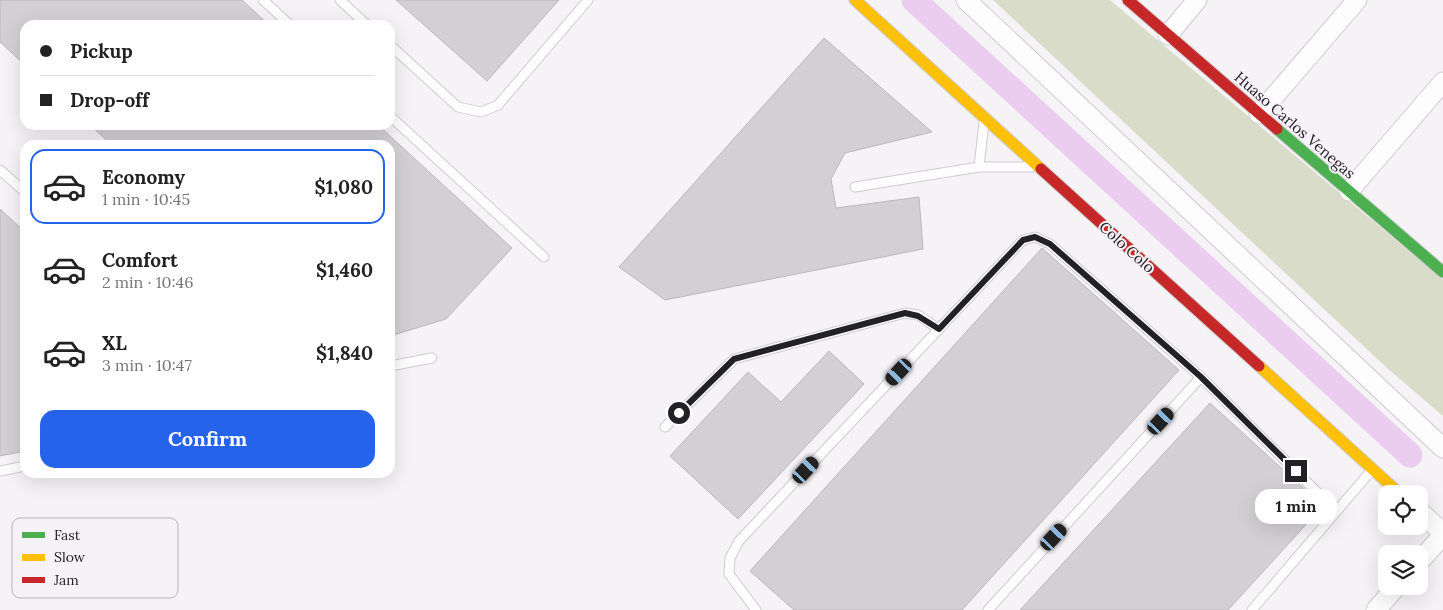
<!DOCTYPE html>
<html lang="en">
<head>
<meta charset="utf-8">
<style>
  :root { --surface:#fff; --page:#f6f6f6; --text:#222; --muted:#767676; --line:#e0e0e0; --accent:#2563eb }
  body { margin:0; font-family:Lora,serif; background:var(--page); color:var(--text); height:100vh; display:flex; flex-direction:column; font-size:19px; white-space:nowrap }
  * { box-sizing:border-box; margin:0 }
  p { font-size:16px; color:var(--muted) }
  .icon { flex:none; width:28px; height:28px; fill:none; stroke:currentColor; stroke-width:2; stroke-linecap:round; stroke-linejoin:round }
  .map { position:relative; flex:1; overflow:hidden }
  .side { position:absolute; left:20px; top:140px; width:375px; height:338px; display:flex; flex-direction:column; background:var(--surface); border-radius:15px; box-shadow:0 5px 20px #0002 }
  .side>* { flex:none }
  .guide { position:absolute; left:20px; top:20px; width:375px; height:110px; border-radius:15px; box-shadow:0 5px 20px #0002; display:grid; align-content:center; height:110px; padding:0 20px; background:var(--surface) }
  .fabs { position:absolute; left:1378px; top:485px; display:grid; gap:10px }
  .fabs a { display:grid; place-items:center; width:50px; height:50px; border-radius:10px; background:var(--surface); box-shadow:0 5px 20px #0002; font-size:25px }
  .end { position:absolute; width:22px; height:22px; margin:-11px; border:6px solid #222123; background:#fff; box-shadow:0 0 0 2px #fff }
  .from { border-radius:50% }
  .bubble { position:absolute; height:35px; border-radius:15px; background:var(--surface); box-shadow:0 5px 20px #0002; font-size:16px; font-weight:700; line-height:35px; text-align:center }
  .car { position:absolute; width:15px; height:30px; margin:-15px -8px; border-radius:6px; box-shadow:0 0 4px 1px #0007; background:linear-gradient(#222 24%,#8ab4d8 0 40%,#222 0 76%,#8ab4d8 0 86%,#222 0) }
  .guide b { display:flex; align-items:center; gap:18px; height:48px; font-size:19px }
  .guide b+b { border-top:1px solid var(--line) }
  .guide i { width:12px; height:12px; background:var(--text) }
  ul { padding:9px 0 0; list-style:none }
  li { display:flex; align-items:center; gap:15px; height:75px; margin:0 10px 8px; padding:0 10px; border:2px solid transparent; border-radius:15px }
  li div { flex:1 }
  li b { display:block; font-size:19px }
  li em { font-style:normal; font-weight:700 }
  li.on { border-color:var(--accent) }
  li>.icon { width:45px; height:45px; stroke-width:1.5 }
  .action { display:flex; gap:10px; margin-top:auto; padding:10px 20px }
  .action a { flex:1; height:58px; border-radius:15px; background:var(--accent); color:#fff; font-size:20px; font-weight:700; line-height:58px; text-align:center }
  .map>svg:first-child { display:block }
  .green { fill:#d8dcc8 }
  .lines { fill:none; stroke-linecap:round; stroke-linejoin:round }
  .canal { stroke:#eacdef; stroke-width:25 }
  .building { fill:#d2d0d3; stroke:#bbb8bb }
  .lane-casing { stroke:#cecbce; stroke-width:11 }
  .street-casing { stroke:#cecbce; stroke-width:21 }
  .fast-casing { stroke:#cecbce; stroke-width:13 }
  .slow-casing { stroke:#cecbce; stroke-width:13 }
  .jam-casing { stroke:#cecbce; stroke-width:13 }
  .lane { stroke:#fefdfe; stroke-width:9 }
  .street { stroke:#fefdfe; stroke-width:19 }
  .fast { stroke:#4caf50; stroke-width:11 }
  .slow { stroke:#ffc107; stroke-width:11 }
  .jam { stroke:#c62828; stroke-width:11 }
  .route { stroke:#222123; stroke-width:6 }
  .labels { text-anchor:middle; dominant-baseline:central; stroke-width:4; stroke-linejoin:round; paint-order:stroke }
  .street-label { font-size:15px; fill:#222123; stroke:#f7f2f8 }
  .key { fill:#f7f2f8; stroke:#b7b3b8; stroke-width:1 }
  .key-label { font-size:14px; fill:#222123 }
</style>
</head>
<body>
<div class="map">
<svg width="1443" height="610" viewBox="0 0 1443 610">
  <rect width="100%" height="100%" fill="#f6f3f7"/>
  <polygon class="green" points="993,0 1110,0 1443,280 1443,416 1387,368"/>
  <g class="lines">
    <polyline class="canal" points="914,0 1410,455"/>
  </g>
  <g class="building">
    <polygon points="0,0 242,0 269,25 25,25 25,65 0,42"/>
    <polygon points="396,0 559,0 487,81"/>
    <polygon points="824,38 932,132 845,153 831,179 836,208 919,197 923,249 665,300 619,267"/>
    <polygon points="90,125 378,125 512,248 446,319 390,336 390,145 112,145"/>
    <polygon points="0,209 25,232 25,451 0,456"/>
    <polygon points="1042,248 1179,370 962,610 794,610 750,571"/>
    <polygon points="829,351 864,384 738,519 670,456 748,372 781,402"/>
    <polygon points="1210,403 1323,506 1228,610 1020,610"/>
  </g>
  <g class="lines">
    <defs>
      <g id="lane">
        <polyline points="263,0 290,25"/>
        <polyline points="340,0 367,25"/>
        <polyline points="390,45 458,107 481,112 498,105 588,0"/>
        <polyline points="390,116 544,257"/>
        <polyline points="979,167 984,122"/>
        <polyline points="0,170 25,192"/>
        <polyline points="855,187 979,167 1031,167"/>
        <polyline points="390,366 432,358"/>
        <polyline points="665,427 734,359 905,313 918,315 939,329"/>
        <polyline points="0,471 25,466"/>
        <polyline points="756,610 729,574 730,558 739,541 1023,240 1035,237 1050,244 1201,377 1336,511"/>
        <polyline points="988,610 1201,377"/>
        <polyline points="1252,610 1371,471"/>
      </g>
      <g id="street">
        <polyline points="966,0 1443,448"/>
        <polyline points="1168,35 1197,0"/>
        <polyline points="1259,114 1357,0"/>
        <polyline points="1349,191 1443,82"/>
        <polyline points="1419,511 1443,533"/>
        <polyline points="1419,562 1443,535"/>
        <polyline points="1376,610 1397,586"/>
      </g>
      <polyline id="fast" points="1277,129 1443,272"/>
      <g id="slow">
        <polyline points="855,0 1041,169"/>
        <polyline points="1259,366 1400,494"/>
      </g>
      <g id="jam">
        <polyline points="1128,0 1277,129"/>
        <polyline points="1041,169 1259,366"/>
      </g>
    </defs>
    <use href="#lane" class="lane-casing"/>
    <use href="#street" class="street-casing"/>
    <use href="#fast" class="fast-casing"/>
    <use href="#slow" class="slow-casing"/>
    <use href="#jam" class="jam-casing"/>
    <use href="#lane" class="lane"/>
    <use href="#street" class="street"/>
    <use href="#fast" class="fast"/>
    <use href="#slow" class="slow"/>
    <use href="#jam" class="jam"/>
  </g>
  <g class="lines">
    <polyline class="route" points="679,413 734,359 905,313 918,316 939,329 1023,240 1035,237 1050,244 1201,377 1296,471"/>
  </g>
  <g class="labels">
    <g class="street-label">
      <text transform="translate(1295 125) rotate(41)">Huaso Carlos Venegas</text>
      <text transform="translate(1127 247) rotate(42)">Colo Colo</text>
    </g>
  </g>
  <rect x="12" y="518" width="166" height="80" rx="8" class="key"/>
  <rect x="22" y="532" width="23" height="6" fill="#4caf50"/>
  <rect x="22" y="554" width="23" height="7" fill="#ffc107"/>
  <rect x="22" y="577" width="23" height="6" fill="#c62828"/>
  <g class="key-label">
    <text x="54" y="540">Fast</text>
    <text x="54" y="562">Slow</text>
    <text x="54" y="585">Jam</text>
  </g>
</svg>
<div class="fabs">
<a><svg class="icon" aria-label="locate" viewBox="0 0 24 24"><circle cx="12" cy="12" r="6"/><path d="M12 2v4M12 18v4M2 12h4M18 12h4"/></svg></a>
<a><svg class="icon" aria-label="layers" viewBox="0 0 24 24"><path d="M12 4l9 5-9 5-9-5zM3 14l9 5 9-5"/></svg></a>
</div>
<i class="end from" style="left:679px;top:413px"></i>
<i class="end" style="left:1296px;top:471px"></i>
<div class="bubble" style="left:1255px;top:489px;width:82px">1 min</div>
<i class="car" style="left:899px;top:372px;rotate:223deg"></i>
<i class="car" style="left:1161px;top:421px;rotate:43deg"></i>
<i class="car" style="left:806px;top:470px;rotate:43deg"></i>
<i class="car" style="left:1054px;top:537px;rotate:43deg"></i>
<div class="guide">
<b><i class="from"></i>Pickup</b>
<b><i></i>Drop-off</b>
</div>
<section class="side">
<ul>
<li class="on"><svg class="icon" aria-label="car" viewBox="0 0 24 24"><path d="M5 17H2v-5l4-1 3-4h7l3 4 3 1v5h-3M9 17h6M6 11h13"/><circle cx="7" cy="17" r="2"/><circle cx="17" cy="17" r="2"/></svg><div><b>Economy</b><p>1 min · 10:45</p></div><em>$1,080</em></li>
<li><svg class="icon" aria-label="car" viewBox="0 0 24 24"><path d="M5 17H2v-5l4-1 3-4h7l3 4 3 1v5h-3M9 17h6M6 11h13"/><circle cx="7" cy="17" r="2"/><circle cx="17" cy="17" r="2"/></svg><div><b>Comfort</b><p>2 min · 10:46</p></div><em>$1,460</em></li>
<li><svg class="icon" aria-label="car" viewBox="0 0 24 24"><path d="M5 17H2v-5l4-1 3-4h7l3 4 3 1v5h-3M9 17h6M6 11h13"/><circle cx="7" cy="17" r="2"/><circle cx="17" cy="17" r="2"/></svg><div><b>XL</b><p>3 min · 10:47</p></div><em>$1,840</em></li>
</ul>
<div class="action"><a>Confirm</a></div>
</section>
</div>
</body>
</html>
